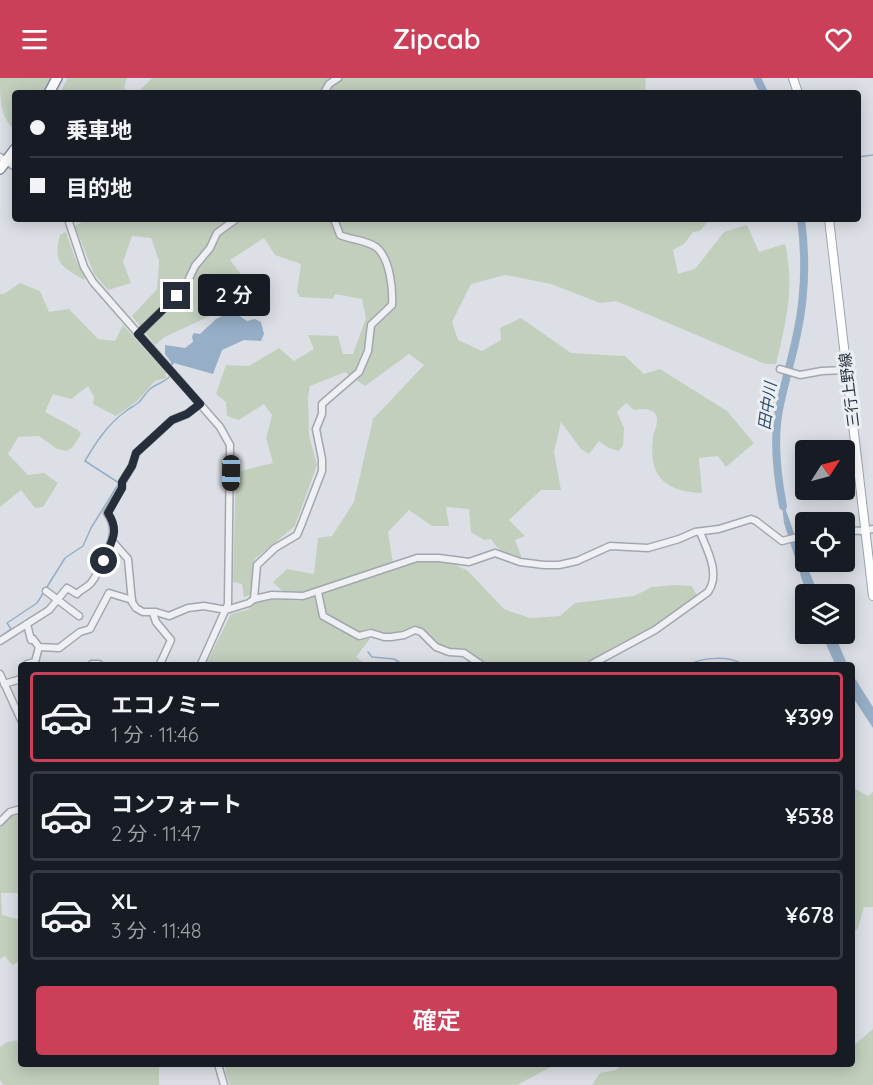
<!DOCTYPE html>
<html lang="ja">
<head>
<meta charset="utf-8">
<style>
  :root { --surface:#171b24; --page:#242831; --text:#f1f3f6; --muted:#9ea1a6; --line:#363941; --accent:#cb4058 }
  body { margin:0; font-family:Quicksand,"Noto Sans JP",sans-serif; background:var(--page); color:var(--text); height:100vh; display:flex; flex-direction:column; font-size:22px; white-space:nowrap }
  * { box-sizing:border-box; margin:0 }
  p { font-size:20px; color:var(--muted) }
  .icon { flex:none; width:33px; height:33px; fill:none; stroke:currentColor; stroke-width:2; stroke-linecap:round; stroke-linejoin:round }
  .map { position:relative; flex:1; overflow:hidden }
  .panel { position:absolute; left:18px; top:584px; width:837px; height:405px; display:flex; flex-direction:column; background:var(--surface); border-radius:6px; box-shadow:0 3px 15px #0003 }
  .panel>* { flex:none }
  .top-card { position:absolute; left:12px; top:12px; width:849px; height:132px; border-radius:6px; box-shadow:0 3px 15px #0003; display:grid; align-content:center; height:132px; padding:0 18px; background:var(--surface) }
  .needle { width:39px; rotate:54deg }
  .controls { position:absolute; left:795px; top:362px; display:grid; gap:12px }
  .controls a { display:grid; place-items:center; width:60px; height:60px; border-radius:6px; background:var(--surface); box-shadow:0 3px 15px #0003; font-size:30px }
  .end { position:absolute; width:27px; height:27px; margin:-14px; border:8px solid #262e3b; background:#fff; box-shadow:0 0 0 3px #fff }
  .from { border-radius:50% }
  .bubble { position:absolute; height:42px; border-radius:6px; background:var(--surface); box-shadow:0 3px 15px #0003; font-size:20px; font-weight:600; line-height:42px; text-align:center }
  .car { position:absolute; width:18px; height:36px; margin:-18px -9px; border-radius:8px; box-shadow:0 0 4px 2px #0007; background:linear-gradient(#222 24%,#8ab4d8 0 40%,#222 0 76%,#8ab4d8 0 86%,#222 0) }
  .top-card b { display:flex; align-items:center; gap:21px; height:57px; font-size:22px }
  .top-card b+b { border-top:2px solid var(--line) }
  .top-card i { width:15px; height:15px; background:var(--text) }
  ul { padding:10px 0 0; list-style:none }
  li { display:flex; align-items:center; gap:18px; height:90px; margin:0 12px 9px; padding:0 6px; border:3px solid var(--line); border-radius:6px }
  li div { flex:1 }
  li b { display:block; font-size:22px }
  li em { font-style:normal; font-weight:600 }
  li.on { border-color:var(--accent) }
  li>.icon { width:54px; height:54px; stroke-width:1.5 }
  .action { display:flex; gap:12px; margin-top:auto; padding:12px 18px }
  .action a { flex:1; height:69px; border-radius:6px; background:var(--accent); color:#fff; font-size:24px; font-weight:600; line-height:69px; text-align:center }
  header { display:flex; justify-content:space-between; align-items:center; height:78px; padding:0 18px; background:var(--accent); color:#fff; font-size:27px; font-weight:600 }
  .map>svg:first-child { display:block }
  .green { fill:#c2cfbd }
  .water { fill:#96aec6 }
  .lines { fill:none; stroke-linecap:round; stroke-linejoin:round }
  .stream { stroke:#96aec6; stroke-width:1.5 }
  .river { stroke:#96aec6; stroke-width:8 }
  .minor-casing { stroke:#a2a7af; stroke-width:9 }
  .major-casing { stroke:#9ba4b1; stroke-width:10 }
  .highway-casing { stroke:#838d9c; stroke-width:12 }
  .minor { stroke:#eef0f4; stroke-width:6 }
  .major { stroke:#fff; stroke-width:8 }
  .highway { stroke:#fff; stroke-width:9 }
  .route { stroke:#262e3b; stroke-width:8 }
  .labels { text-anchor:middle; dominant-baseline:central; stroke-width:6; stroke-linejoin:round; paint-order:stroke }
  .street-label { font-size:15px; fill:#262e3b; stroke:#ebeff4 }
  .water-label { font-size:16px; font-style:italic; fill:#314e6e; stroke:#ebeff4 }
</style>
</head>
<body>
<header><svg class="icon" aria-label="menu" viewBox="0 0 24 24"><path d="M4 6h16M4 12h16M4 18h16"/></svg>Zipcab<svg class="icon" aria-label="heart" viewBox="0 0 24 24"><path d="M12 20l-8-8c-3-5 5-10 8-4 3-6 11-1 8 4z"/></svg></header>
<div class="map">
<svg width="873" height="1007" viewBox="0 0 873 1007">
  <rect width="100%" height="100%" fill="#dce0e6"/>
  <g class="green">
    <path d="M 0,0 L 52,0 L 43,15 L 15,15 L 15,52 C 0,39 0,22 0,0 Z"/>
    <polygon points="68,0 127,0 124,10 129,15 60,15"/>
    <polygon points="152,0 646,0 645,15 137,15"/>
    <path d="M 87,141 L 709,141 L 700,153 L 693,154 L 684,166 L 673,172 L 678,196 L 695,191 L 724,154 L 747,147 L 759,174 L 785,166 C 795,209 786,244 776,286 L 765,286 L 616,223 L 600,225 L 551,206 L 505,197 L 471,206 L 452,244 L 458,262 L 482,273 L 501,262 L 500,250 L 521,240 L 571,275 L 625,278 L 644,296 L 660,291 L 727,333 L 754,365 L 726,389 L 718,378 L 699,380 L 702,415 C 664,413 648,398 653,359 C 654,353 658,346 657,341 C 656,329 642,331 634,332 L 626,325 L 617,334 L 624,350 L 623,368 L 618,373 L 607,369 L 599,363 L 589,376 L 581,371 L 561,344 L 554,374 L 561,412 L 541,412 L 509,442 L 525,458 L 515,462 L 523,483 C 510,479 499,474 491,461 L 484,462 L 471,454 L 469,431 L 446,429 L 449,448 L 432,448 L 409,432 L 388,454 L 393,485 L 306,515 L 283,514 L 273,504 L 287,491 L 314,496 L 318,460 L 332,458 L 354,424 L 373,341 L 424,287 L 409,276 L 365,308 L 345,294 L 310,308 L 308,319 L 309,357 L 317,387 L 295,448 L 255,481 L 250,517 L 244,519 L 242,506 L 233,504 L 236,394 L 273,385 L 266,360 L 272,337 L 264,326 L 239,342 L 227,338 L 226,324 L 216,316 L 226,287 L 249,288 L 279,270 L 294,283 L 314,271 L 308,257 L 338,258 L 343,276 L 353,276 L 366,240 L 362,221 L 335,216 L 333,221 L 300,219 L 297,214 L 301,186 L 275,177 L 264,160 L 230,182 L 248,205 L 260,213 L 265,220 L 262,232 L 258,236 L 244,235 L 231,228 L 165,259 L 155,267 L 132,238 L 157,211 L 159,183 L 151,160 L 132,158 L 123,184 L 131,205 L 108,212 L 94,196 L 75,148 Z"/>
    <path d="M 66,154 L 75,180 L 85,200 L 84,202 C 62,188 52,186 60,157 Z"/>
    <polygon points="20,205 40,213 49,234 69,231 98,261 115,263 123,247 166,294 166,300 155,303 136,324 116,338 93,326 94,319 88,308 71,321 53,316 45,334 78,352 81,356 72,370 67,373 57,371 39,358 18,359 8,376 28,397 44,395 58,405 43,429 35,430 21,412 0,429 0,450 0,216 4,216"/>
    <polygon points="426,482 450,484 468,493 504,531 530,540 560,538 575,525 634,518 652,509 676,507 692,508 697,518 692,525 637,561 585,586 484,586 466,575 450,573 431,562 425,553 385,558 372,553 369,562 356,579 365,586 206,586 231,536 247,532 256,525 275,521 300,523 412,484"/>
    <polygon points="852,709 868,718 873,714 873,829 864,829 858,850 852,855"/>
    <polygon points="21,735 21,815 1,815 2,837 21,842 21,883 12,887 5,878 0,881 0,749 11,737"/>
    <polygon points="873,951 873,1007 592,1007 600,995 616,992 623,986 798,986 826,989 831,986 852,986 852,969"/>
    <polygon points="21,962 21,986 159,986 159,1007 4,1007 0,1002 0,969 7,964"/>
    <polygon points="225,986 577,986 551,989 517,1007 230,1007 226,996"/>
  </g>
  <g class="water">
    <polygon points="228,235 235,235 247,243 255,241 261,244 264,256 261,263 244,262 222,272 213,296 174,285 172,288 170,287 171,284 165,276 165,267 185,270 193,264 192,258 194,255 200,256 216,241"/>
    <polygon points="781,418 801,475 814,505 816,516 807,516 804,508 784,445"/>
    <polygon points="821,555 834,555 847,586 835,586"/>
    <polygon points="852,599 856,602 873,629 873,650 852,618"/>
  </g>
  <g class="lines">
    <g class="stream">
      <polyline points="858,79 873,77"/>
      <path d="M 0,559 L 11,551 L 7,545 L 37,525 L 65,480 L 83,468 L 91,450 L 119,405 L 85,383 C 96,364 108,346 126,333 C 130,330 134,328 138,325 C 143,321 145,315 150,311 C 156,306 165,304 169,299"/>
      <polyline points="368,574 372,579 394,581 402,586"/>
      <path d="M 691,586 C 703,579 730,578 742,586"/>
    </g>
    <g class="river">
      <polyline points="757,0 764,15"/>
      <path d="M 783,428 C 777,397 773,363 779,332 C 784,306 792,281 797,256 C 805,219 806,178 801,141"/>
    </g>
    <defs>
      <g id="minor">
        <polyline points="324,15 329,6 338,0"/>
        <polyline points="0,79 15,89"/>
        <polyline points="68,141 84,189 93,204 220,349 230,367 228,526 201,586"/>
        <polyline points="138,256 181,214 186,207 195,188 210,170 217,155 236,141"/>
        <polyline points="780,291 800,297 822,293 846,292"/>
        <polyline points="844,452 862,453 873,451"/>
        <polyline points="113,464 128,481 132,524 136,530 143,534 156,534 169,538 188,530 204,528 226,532 249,525 254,521 272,517 303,518 417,480 439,480 469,484 495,475 520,484 544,487 559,487 577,483 610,468 648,470 679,461 695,454 719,451 751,441 756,443 782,463 806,457"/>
        <polyline points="46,513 79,538"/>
        <polyline points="318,514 323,538 359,558 371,555 384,559 391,559 404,557 415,552 421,554 436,569 449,574 464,575 480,586"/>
        <path d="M 254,521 L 257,487 L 275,470 L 297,457 L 302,445 L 322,393 L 322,381 L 316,351 L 322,336 L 322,326 L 359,294 L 368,273 L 371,247 L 392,227 C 393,211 390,180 376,169 C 366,162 351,162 340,157 L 334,141"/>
        <polyline points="153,535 156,544 171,562 160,586"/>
        <polyline points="27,546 31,562 33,561 39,569 59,570 80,554 90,551 109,515 132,522"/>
        <path d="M 0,563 L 49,532 L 67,510 L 77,516 C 81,511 87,510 91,505 C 97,497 101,489 105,480 C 111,463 119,452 107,435 L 122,410 L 122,404 L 132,388 L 136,375 L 172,342 L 187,336 L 200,326"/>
        <polyline points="27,586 35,584 39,569"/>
        <polyline points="92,586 99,586"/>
        <path d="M 592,586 L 655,552 L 708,514 C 721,496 707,472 700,454"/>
        <polyline points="0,596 21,642"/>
        <polyline points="4,606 21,601"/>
        <polyline points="0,744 10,734 21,731"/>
        <polyline points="218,986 224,1007"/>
      </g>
      <g id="major">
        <polyline points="793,0 798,15"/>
        <polyline points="829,141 873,518"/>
      </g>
      <g id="highway">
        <polyline points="49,15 57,0"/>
        <polyline points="0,91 15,71"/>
      </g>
    </defs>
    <use href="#minor" class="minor-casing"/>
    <use href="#major" class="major-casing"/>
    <use href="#highway" class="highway-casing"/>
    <use href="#minor" class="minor"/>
    <use href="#major" class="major"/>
    <use href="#highway" class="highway"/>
  </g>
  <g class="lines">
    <path class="route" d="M 104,483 C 110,464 121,455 108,435 L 122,410 L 122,404 L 132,388 L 136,375 L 172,342 L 187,336 L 200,326 L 138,256 L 177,218"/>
  </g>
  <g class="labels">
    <g class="street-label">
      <text transform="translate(849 312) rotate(-97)">三行上野線</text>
    </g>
    <g class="water-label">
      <text transform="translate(767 328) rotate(-82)">田中川</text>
    </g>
  </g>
</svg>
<div class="controls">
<a><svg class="needle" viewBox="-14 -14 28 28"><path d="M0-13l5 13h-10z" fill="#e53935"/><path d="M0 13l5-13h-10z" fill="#9ea1a6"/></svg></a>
<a><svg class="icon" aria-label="locate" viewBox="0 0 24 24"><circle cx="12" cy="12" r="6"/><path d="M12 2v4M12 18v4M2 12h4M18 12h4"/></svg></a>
<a><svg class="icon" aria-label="layers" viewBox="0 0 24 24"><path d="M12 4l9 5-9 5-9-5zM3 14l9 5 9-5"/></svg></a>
</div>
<i class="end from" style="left:104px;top:483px"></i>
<i class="end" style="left:177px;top:218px"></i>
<div class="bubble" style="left:198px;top:196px;width:72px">2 分</div>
<i class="car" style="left:231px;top:395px;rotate:181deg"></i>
<div class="top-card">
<b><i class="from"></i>乗車地</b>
<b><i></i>目的地</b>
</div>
<section class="panel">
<ul>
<li class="on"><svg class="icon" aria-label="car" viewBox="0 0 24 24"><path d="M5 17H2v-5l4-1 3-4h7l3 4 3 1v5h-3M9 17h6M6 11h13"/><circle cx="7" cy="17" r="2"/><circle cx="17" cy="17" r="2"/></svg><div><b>エコノミー</b><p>1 分 · 11:46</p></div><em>¥399</em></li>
<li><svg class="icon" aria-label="car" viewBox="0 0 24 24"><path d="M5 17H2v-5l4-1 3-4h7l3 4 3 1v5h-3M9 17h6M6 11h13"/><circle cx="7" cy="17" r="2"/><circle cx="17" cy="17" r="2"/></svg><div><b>コンフォート</b><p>2 分 · 11:47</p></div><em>¥538</em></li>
<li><svg class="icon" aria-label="car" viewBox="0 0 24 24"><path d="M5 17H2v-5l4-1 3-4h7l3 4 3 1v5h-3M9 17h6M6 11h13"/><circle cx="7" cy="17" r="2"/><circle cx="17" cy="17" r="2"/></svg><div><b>XL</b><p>3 分 · 11:48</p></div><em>¥678</em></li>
</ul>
<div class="action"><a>確定</a></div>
</section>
</div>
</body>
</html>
